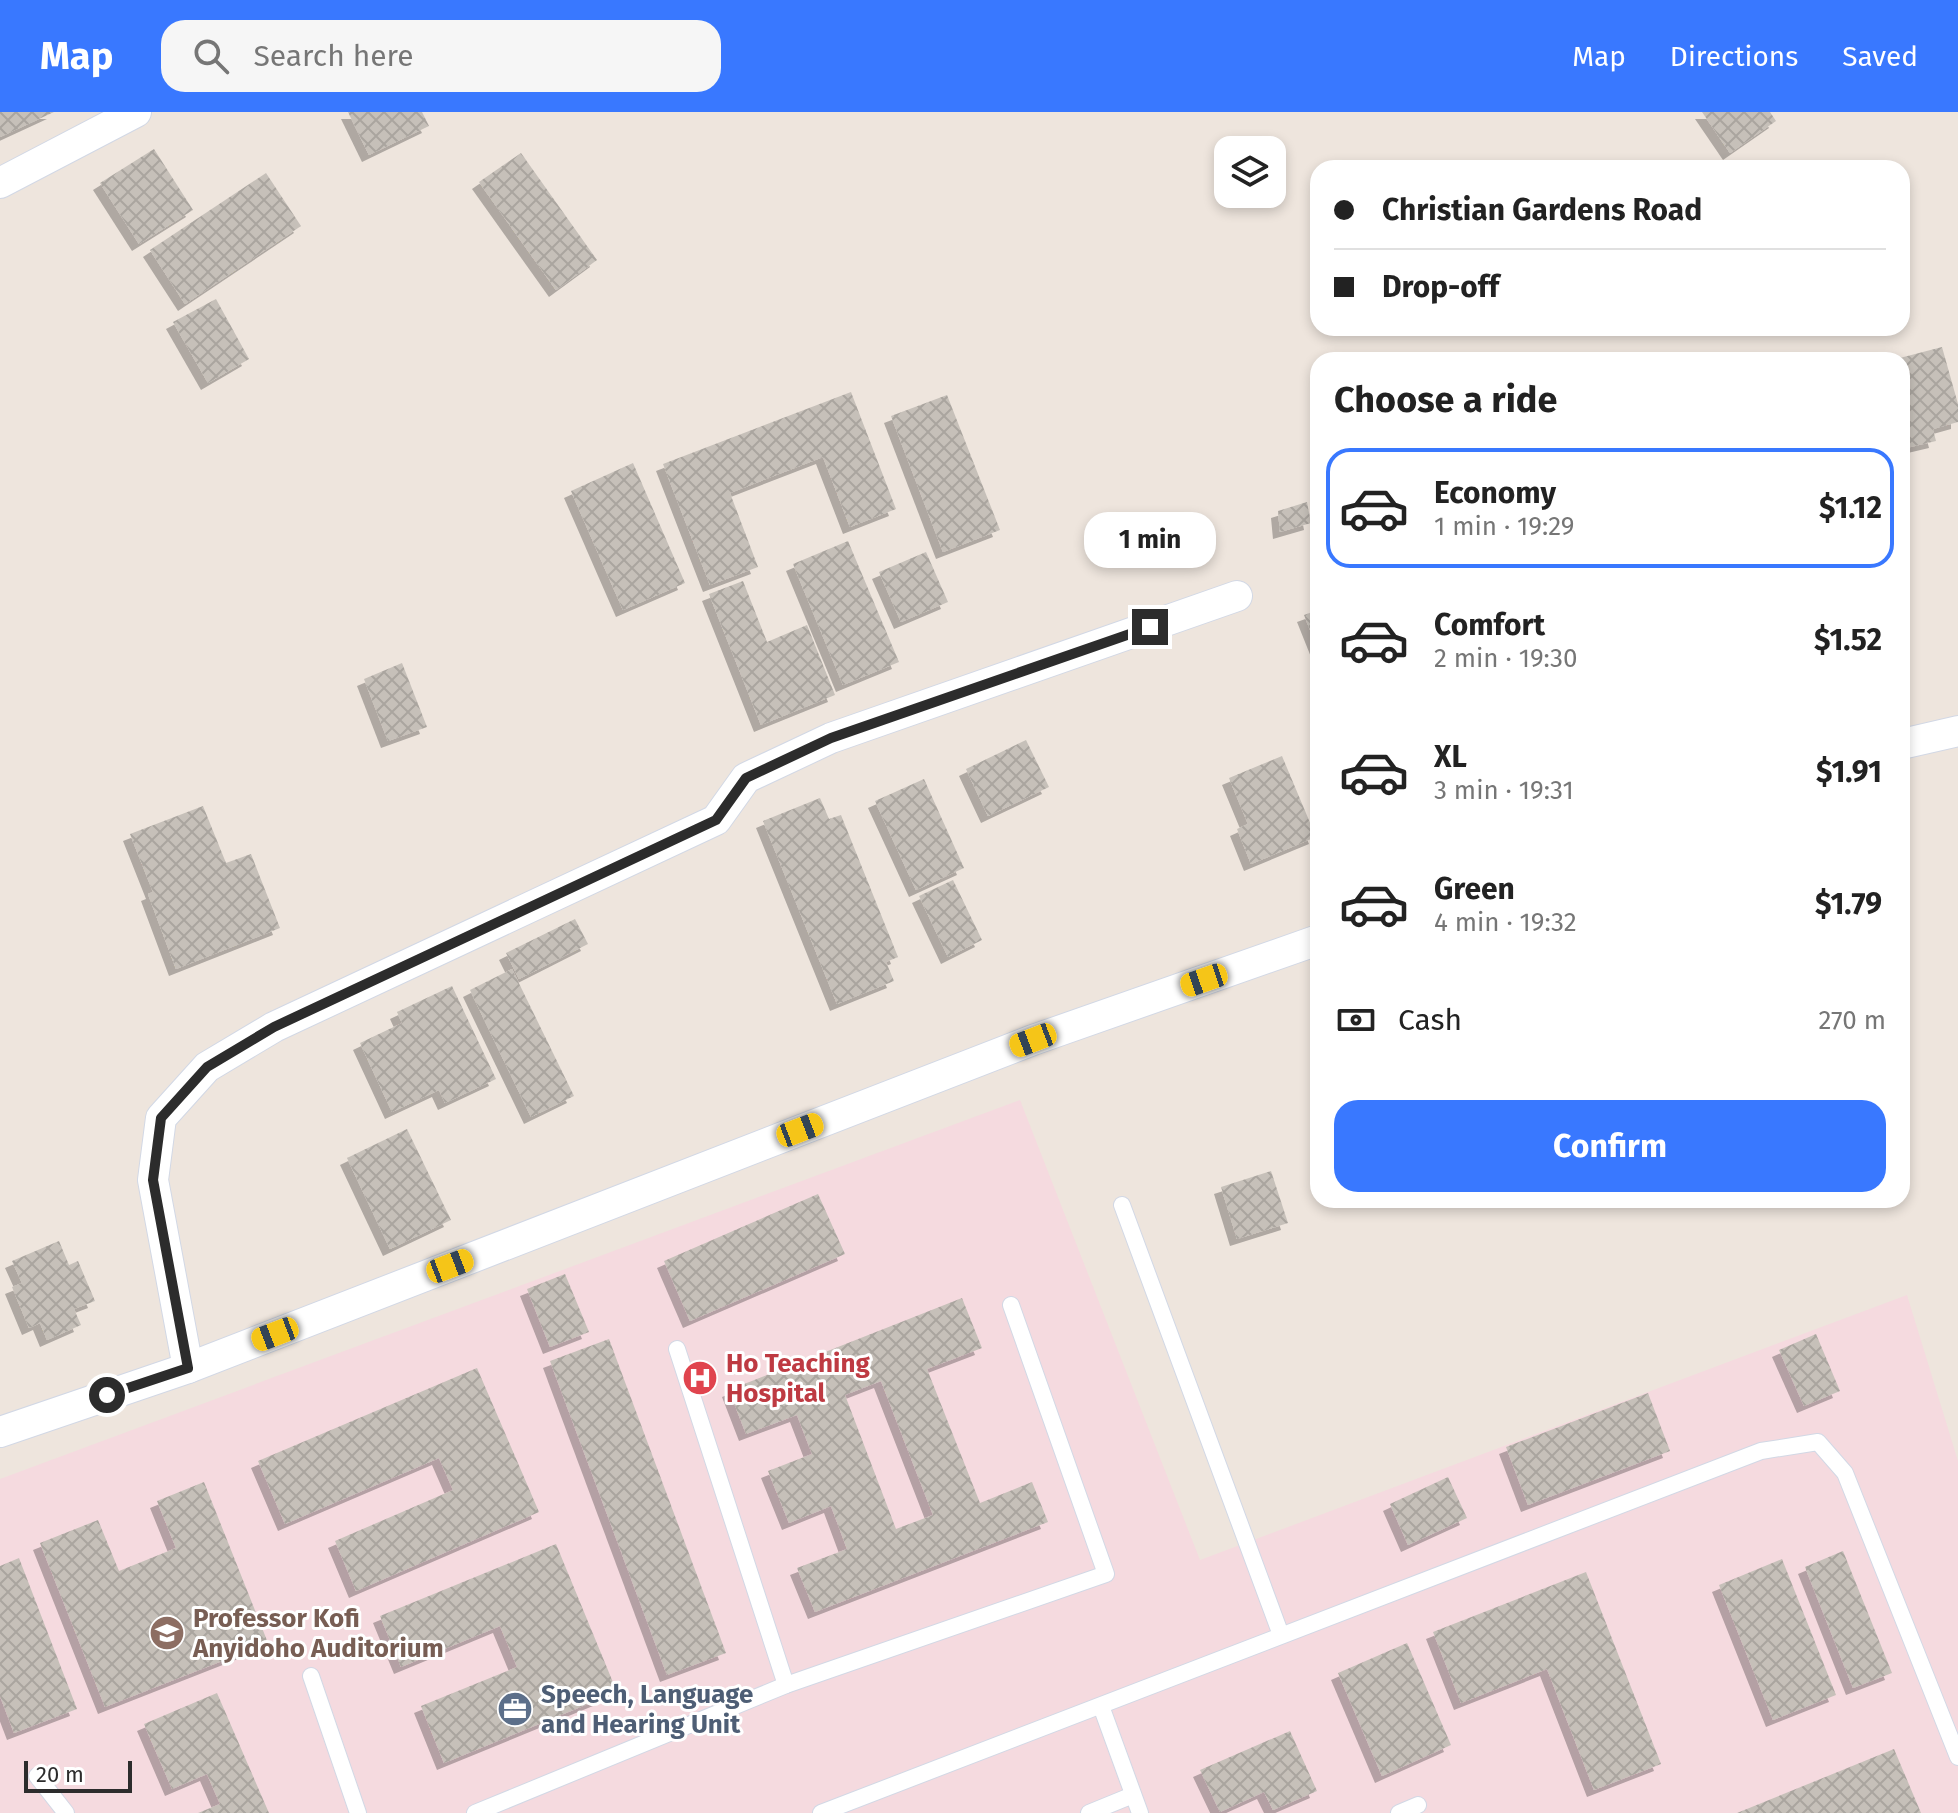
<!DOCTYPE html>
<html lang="en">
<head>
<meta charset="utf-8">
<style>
  :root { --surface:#fff; --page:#f6f6f6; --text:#222; --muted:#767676; --line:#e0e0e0; --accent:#3978ff }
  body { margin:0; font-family:"Fira Sans",sans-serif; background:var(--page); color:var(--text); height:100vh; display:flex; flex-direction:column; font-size:30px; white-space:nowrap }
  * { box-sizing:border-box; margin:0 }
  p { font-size:26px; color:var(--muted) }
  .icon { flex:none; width:44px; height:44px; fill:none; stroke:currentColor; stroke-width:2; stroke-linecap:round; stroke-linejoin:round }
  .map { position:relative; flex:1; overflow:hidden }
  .panel { position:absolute; left:1310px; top:240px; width:600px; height:856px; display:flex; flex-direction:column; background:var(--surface); border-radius:24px; box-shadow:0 4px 12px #0003 }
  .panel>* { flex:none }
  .hud { position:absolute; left:1310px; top:48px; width:600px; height:176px; border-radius:24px; box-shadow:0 4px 12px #0003; display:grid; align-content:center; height:176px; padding:0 24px; background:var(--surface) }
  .fabs { position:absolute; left:1214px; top:24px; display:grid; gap:16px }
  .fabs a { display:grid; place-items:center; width:72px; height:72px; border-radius:16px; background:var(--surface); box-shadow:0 4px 12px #0003; font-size:40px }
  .scale { position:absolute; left:24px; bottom:20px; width:108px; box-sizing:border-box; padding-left:8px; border:4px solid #2c2c2c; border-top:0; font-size:22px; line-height:28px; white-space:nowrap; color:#2c2c2c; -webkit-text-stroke:6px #fff; paint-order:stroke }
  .end { position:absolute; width:36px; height:36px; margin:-18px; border:10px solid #2c2c2c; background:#fff; box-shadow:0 0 0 4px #fff }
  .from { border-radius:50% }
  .bubble { position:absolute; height:56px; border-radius:24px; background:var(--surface); box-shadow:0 4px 12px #0003; font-size:26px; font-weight:700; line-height:56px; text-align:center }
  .car { position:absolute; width:24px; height:48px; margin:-24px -12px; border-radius:10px; box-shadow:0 0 6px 2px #0007; background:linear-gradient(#f5c518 24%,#345 0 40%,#f5c518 0 76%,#345 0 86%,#f5c518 0) }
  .hud b { display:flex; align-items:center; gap:28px; height:76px; font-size:30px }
  .hud b+b { border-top:2px solid var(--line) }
  .hud i { width:20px; height:20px; background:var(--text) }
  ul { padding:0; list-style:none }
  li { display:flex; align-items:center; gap:24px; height:120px; margin:0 16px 12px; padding:0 8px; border:4px solid transparent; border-radius:24px }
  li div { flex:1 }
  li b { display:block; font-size:30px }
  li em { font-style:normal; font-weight:700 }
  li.selected { border-color:var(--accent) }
  li>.icon { width:72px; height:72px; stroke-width:1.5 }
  h2 { padding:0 24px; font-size:36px; line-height:96px }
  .pay { display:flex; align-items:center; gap:20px; height:88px; padding:0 24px; font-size:30px }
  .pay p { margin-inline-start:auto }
  .cta { display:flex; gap:16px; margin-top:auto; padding:16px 24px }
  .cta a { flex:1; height:92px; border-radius:24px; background:var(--accent); color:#fff; font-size:32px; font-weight:700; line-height:92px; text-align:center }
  header { display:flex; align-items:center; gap:48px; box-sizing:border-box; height:112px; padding:0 40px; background:var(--accent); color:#fff }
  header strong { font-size:38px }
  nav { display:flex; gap:44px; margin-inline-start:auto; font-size:28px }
  .search { width:560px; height:72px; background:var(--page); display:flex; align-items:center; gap:20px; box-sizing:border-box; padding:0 28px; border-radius:24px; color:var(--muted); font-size:30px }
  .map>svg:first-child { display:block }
  .medical { fill:#f5dadf }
  .building { fill:url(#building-cross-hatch); fill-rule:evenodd; filter:url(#shadow) }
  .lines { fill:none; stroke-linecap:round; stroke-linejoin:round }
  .service-casing { stroke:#d2d8e5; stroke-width:18 }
  .minor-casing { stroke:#d2d8e5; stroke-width:32 }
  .service { stroke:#fff; stroke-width:16 }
  .minor { stroke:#fff; stroke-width:30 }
  .route { stroke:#2c2c2c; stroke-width:10 }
  .labels { text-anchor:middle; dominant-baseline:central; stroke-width:6; stroke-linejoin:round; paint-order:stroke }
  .health-label { font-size:26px; font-weight:bold; fill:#be3a42; stroke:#fff; text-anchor:start }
  .education-label { font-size:26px; font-weight:bold; fill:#785e54; stroke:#fff; text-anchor:start }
  .service-label { font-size:26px; font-weight:bold; fill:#4e5e75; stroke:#fff; text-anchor:start }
</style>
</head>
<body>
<header>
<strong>Map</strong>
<div class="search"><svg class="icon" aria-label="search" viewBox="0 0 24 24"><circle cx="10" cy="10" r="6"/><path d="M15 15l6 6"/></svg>Search here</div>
<nav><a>Map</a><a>Directions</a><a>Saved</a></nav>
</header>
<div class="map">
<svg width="1958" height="1701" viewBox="0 0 1958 1701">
  <defs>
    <pattern id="building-cross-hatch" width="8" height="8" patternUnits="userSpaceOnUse" patternTransform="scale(2)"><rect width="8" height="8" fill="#c6c0b9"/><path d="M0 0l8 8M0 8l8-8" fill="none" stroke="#aaa59f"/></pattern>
    <filter id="shadow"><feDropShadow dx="-7" dy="7" stdDeviation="0" flood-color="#0004"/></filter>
  </defs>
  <rect width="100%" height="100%" fill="#eee5dd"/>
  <polygon class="medical" points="1020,988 1200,1448 1907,1183 1958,1349 1958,1701 0,1701 0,1367"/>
  <g class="building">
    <polygon points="0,0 54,0 0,25"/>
    <polygon points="348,0 422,0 429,14 369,43"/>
    <polygon points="1702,0 1770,0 1776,9 1730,41"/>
    <polygon points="154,37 193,98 139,132 100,71"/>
    <polygon points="521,41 597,148 556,178 479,70"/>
    <polygon points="266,61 301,114 185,192 150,138"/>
    <polygon points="216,187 249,247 208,271 173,210"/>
    <polygon points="1942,235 1958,292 1958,310 1933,317 1936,329 1902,337 1902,248 1896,247"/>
    <polygon points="851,280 896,397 850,415 823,345 730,381 758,455 710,473 663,352"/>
    <polygon points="947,283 1000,418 943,440 891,304"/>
    <polygon points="633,351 685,471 623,498 571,379"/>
    <polygon points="1307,390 1311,411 1280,420 1278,399"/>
    <polygon points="848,429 899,550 843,573 793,452"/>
    <polygon points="926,440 948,490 901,510 879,460"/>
    <polygon points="743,469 767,530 807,513 835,583 761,613 709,482"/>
    <polygon points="1318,498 1318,538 1304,503"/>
    <polygon points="402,551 427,615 388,629 364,567"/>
    <polygon points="1026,628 1049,675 988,704 966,657"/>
    <polygon points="1282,644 1316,725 1251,752 1237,717 1248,712 1229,666"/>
    <polygon points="924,667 964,756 916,778 875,689"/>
    <polygon points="820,686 829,707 841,703 898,845 886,850 894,869 837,892 763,709"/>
    <polygon points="203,694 226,751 251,742 280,816 176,857 148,782 153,780 130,722"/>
    <polygon points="953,768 982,828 948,845 919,784"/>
    <polygon points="575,807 588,832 519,867 506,841"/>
    <polygon points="512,857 574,984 531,1005 470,878"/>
    <polygon points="452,874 496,967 445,991 439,978 392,1000 360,931 402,911 397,900"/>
    <polygon points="407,1017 451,1108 390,1137 347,1046"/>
    <polygon points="1271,1059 1288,1111 1237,1127 1221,1075"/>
    <polygon points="818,1082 845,1142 690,1209 664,1149"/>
    <polygon points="59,1129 69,1153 78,1149 95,1189 74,1197 81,1213 47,1228 40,1211 29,1216 12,1175 22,1171 12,1149"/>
    <polygon points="565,1162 589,1220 550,1235 527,1177"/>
    <path d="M 962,1186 L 982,1236 L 927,1257 L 980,1391 L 1032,1370 L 1048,1410 L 815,1500 L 797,1456 L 847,1437 L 831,1394 L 789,1411 L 768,1359 L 812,1342 L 797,1303 L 746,1322 L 729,1278 ZM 881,1269 L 933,1403 L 896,1417 L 845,1283 Z"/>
    <polygon points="1816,1222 1840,1279 1804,1294 1779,1238"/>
    <polygon points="609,1227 726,1541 667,1563 550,1249"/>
    <polygon points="477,1256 539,1400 356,1479 335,1429 453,1378 439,1346 285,1412 258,1349"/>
    <polygon points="1648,1281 1670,1339 1528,1393 1506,1335"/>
    <polygon points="1448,1365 1467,1406 1408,1433 1390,1392"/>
    <polygon points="204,1370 268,1531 105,1595 40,1431 98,1408 119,1459 176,1436 157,1389"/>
    <polygon points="556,1432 617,1580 444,1651 421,1594 517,1555 500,1514 401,1555 380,1504"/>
    <polygon points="1843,1439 1892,1561 1853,1576 1805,1455"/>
    <polygon points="19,1446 77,1597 14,1621 0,1584 0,1454"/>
    <polygon points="1782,1447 1836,1583 1773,1608 1719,1473"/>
    <polygon points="1586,1460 1661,1652 1594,1678 1547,1557 1461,1591 1433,1520"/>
    <polygon points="1407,1531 1451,1633 1382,1664 1338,1561"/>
    <polygon points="217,1581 269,1701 198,1701 220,1692 207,1662 172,1677 144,1612"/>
    <polygon points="1290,1619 1317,1679 1273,1698 1264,1680 1220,1700 1200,1658"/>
    <polygon points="1894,1637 1921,1701 1737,1701"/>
  </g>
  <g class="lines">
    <defs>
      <g id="service">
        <polyline points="1122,1093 1281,1523"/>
        <polyline points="677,1237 786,1573"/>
        <polyline points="311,1564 358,1701"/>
        <polyline points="1101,1594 1140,1701"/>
        <polyline points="37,1664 66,1701"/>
        <polyline points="475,1701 786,1573 1106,1462 1011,1193"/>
        <polyline points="821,1701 1761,1339 1818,1330 1845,1361 1958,1645"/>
        <polyline points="1089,1701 1133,1683"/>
        <polyline points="1399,1701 1418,1693"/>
      </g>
      <g id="minor">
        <polyline points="0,71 136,0"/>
        <polyline points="1902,632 1958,619"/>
        <polyline points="188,1256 153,1068 161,1006 207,955 274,915 716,708 746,666 831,626 1237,484"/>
        <polyline points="0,1320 188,1256 1033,928 1318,828"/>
      </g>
    </defs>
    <use href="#service" class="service-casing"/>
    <use href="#minor" class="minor-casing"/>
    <use href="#service" class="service"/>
    <use href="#minor" class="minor"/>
  </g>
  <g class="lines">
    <polyline class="route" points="107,1283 188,1256 153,1068 161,1006 207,955 274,915 716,708 746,666 831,626 1150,515"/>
  </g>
  <defs>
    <symbol id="hospital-disc" viewBox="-11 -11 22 22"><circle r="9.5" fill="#e0444e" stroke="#fff"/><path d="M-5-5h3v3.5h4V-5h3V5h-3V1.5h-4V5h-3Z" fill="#fff"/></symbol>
    <symbol id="school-disc" viewBox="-11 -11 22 22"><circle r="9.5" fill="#8d6e63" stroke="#fff"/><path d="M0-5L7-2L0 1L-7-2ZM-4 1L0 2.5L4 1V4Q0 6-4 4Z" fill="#fff"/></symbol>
    <symbol id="office-disc" viewBox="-11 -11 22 22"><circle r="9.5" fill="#5c6f8a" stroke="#fff"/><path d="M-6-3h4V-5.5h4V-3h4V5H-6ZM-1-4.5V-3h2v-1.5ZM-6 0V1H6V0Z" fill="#fff"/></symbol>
  </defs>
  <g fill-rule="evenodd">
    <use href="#hospital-disc" x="680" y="1246" width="40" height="40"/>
    <use href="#school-disc" x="147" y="1501" width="40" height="40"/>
    <use href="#office-disc" x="495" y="1577" width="40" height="40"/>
  </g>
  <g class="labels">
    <g class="health-label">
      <text x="726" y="1251">Ho Teaching<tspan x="726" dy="30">Hospital</tspan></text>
    </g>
    <g class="education-label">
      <text x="193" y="1506">Professor Kofi<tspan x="193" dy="30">Anyidoho Auditorium</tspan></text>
    </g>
    <g class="service-label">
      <text x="541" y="1582">Speech, Language<tspan x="541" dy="30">and Hearing Unit</tspan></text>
    </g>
  </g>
</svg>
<div class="fabs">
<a><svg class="icon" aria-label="layers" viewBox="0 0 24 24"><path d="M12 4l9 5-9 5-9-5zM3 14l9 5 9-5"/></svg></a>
</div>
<div class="scale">20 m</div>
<i class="end from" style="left:107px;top:1283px"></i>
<i class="end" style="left:1150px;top:515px"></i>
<div class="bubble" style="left:1084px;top:400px;width:132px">1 min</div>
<i class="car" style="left:1204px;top:868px;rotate:251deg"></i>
<i class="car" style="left:1033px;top:928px;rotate:249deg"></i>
<i class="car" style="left:800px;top:1018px;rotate:69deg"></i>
<i class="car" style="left:450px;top:1154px;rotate:69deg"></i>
<i class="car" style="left:275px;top:1222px;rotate:249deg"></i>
<div class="hud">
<b><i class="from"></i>Christian Gardens Road</b>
<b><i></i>Drop-off</b>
</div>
<section class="panel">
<h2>Choose a ride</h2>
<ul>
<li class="selected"><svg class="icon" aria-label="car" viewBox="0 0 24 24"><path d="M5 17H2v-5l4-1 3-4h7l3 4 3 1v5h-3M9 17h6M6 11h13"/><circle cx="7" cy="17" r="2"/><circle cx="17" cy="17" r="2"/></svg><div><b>Economy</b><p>1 min · 19:29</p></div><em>$1.12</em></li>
<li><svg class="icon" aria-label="car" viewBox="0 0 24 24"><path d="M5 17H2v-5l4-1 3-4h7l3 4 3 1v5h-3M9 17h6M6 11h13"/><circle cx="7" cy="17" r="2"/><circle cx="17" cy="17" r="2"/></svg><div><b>Comfort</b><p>2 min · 19:30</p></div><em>$1.52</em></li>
<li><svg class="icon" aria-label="car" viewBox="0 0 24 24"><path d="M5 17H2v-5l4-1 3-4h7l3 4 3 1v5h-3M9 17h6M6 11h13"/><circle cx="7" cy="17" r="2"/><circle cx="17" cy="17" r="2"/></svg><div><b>XL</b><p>3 min · 19:31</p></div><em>$1.91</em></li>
<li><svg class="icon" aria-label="car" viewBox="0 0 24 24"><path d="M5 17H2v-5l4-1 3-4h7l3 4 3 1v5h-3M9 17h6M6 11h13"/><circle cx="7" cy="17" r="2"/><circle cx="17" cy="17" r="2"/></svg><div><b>Green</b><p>4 min · 19:32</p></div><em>$1.79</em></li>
</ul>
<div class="pay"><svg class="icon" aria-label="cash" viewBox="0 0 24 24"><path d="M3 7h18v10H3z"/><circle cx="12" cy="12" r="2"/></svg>Cash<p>270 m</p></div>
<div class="cta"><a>Confirm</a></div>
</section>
</div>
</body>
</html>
